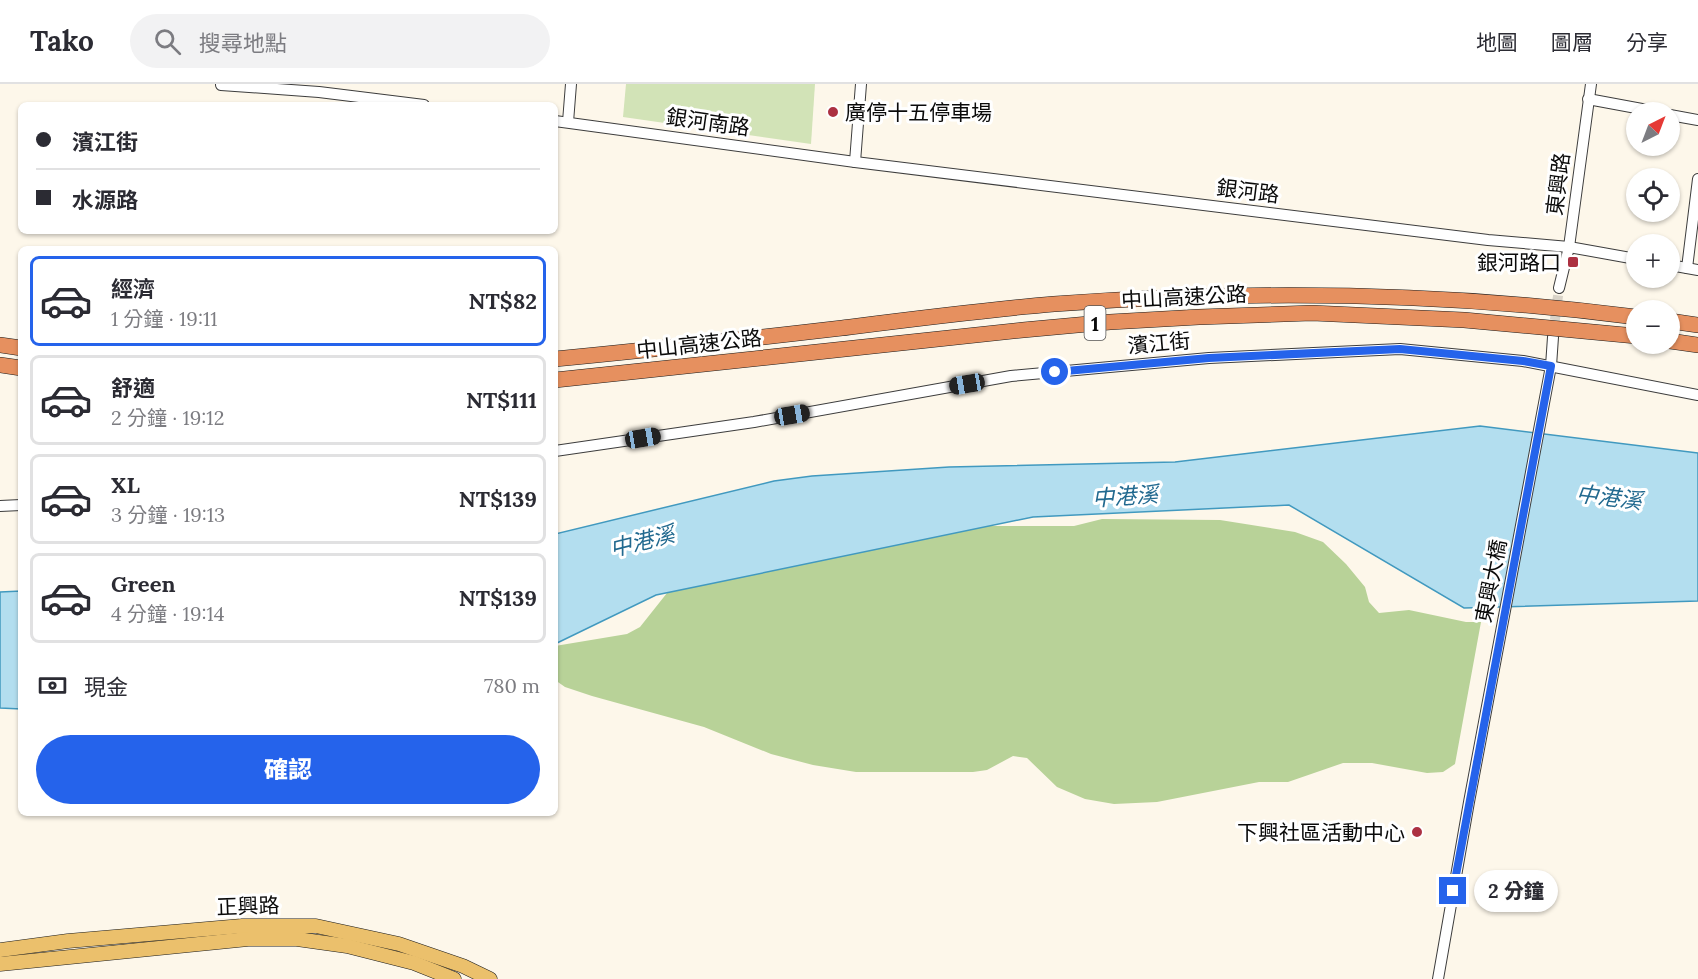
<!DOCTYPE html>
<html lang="zh-TW">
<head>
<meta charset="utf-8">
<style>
  :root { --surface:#fff; --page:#f2f2f3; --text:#2b2b33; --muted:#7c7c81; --line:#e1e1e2; --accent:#2563eb }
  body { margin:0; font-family:Lora,"Noto Sans TC",serif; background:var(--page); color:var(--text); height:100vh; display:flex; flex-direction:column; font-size:22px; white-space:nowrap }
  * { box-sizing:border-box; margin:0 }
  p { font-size:20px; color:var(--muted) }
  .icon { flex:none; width:33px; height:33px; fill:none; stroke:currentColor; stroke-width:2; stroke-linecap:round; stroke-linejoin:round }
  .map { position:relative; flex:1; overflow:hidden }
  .side { position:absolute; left:18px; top:162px; width:540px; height:570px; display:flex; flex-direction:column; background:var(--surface); border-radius:9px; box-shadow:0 2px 4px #0004 }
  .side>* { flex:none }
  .guide { position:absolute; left:18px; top:18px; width:540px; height:132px; border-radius:9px; box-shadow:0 2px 4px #0004; display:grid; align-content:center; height:132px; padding:0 18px; background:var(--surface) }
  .needle { width:39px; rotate:42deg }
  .buttons { position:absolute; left:1626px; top:18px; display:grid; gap:12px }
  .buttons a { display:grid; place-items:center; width:54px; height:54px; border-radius:50%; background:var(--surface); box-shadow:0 2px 4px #0004; font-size:30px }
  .end { position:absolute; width:27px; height:27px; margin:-14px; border:8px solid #2563eb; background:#fff; box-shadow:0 0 0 3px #fff }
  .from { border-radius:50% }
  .bubble { position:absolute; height:42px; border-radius:21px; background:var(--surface); box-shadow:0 2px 4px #0004; font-size:20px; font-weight:800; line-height:42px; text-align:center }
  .car { position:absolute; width:18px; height:36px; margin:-18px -9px; border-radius:8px; box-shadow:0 0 4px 2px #0007; background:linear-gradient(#222 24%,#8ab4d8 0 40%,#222 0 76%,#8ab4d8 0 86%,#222 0) }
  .guide b { display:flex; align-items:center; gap:21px; height:57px; font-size:22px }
  .guide b+b { border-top:2px solid var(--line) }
  .guide i { width:15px; height:15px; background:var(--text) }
  ul { padding:10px 0 0; list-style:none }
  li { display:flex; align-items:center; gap:18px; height:90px; margin:0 12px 9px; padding:0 6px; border:3px solid var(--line); border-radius:9px }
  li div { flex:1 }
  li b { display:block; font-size:22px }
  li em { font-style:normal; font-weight:800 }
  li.on { border-color:var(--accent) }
  li>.icon { width:54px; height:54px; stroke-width:1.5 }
  .pay { display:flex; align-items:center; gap:15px; height:66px; padding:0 18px; font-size:22px }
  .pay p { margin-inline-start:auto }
  .cta { display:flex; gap:12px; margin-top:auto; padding:12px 18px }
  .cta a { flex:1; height:69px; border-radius:36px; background:var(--accent); color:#fff; font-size:24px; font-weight:800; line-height:69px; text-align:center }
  header { display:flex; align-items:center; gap:36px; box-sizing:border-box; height:84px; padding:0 30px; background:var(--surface); border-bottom:2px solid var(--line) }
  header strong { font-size:28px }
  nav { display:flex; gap:33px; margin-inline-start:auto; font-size:21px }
  .search { width:420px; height:54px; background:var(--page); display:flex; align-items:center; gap:15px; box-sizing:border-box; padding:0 21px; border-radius:33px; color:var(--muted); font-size:22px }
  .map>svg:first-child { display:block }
  .green { fill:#d2e3b7 }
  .forest { fill:#b8d298 }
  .water { fill:#b3deef; stroke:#4199bf; stroke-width:1.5 }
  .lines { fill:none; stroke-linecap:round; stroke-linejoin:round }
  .minor-tunnel { stroke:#d9d3c8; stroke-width:10; stroke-dasharray:10 5; stroke-linecap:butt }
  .minor-casing { stroke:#3d3d3d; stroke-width:12 }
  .major-casing { stroke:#1b1b1b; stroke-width:15 }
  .highway-casing { stroke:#1b1b1b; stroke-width:16 }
  .minor { stroke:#fff; stroke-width:10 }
  .major { stroke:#ebc06c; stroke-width:14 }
  .highway { stroke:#e6905f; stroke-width:15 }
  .highway-bridge-casing { stroke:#1b1b1b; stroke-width:16; stroke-linecap:butt }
  .highway-bridge { stroke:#e6905f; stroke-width:15 }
  .route { stroke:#2563eb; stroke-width:8 }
  .poi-dot { fill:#ac3142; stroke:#fff; stroke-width:2 }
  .labels { text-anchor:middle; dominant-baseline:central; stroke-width:6; stroke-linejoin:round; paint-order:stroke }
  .shield { fill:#fff; stroke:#545454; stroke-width:1.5 }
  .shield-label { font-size:20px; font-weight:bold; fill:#0a0a0a }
  .poi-label { font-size:21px; fill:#0a0a0a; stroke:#fff; text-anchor:end }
  .street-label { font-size:21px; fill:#0a0a0a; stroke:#fff }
  .water-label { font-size:22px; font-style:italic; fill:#21698f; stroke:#fff }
</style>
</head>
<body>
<header>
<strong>Tako</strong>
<div class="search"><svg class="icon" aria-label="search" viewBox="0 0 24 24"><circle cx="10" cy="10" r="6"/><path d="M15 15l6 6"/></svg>搜尋地點</div>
<nav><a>地圖</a><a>圖層</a><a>分享</a></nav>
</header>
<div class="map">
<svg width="1698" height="895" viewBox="0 0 1698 895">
  <rect width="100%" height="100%" fill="#fdf7ea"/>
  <polygon class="green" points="626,0 815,0 811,60 623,33"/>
  <polygon class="forest" points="1102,435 1220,436 1295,448 1323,458 1346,480 1365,503 1369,518 1379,529 1409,526 1466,538 1481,538 1455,680 1443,688 1427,689 1372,679 1343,679 1288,698 1259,698 1157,718 1114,720 1085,715 1057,703 1027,674 1013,672 987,686 973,688 856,688 813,681 771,670 704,643 592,612 565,603 555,596 555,562 627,550 640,543 667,509 690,494 984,442 1074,442"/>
  <g class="water">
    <polygon points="1480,342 1698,369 1698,517 1464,524 1289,421 1033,433 656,511 555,560 555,450 774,397 812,392 949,383 1175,378"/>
    <polygon points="21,507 21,625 0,624 0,508"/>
  </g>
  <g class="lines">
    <polyline class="minor-tunnel" points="1553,251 1559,204"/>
    <defs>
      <g id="minor">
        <polyline points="221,1 319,8 424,21"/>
        <polyline points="1588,15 1658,28"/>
        <polyline points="1670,31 1698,36"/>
        <polyline points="555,37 855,78 1488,156 1569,163 1636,175"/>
        <polyline points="568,38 571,0"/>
        <polyline points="855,78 861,0"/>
        <polyline points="1670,181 1698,186"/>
        <polyline points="1687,184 1698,95"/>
        <polyline points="1559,204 1569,163 1591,0"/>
        <polyline points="555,367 754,338 1011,292 1209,274 1400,265 1523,277 1698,311"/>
        <polyline points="0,422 21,421"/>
        <polyline points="1438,895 1469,718 1551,282 1553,253"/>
      </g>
      <g id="major">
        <polyline points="0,866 68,857 242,842 316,842 399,860 463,882 490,895"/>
        <polyline points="0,880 248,855 297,855 347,862 414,879 454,895"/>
      </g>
      <g id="highway">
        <polyline points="1670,237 1698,241"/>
        <polyline points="1670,257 1698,261"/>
        <polyline points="0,261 21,264"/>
        <polyline points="0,281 21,284"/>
      </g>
    </defs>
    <use href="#minor" class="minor-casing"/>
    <use href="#major" class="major-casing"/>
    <use href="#highway" class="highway-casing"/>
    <use href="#minor" class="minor"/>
    <use href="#major" class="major"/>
    <use href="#highway" class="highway"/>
    <defs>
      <g id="highway-bridge">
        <path d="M 555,275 C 651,266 747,255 842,244 C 913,235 983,226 1054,220 C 1248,206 1444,208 1636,233"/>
        <polyline points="555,296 1023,246 1110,238 1199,233 1312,229 1464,236 1636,252"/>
      </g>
    </defs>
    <use href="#highway-bridge" class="highway-bridge-casing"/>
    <use href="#highway-bridge" class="highway-bridge"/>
  </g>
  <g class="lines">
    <polyline class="route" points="1055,288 1209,274 1400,265 1523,277 1551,282 1453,807"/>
  </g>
  <g class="poi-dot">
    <circle cx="833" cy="28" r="6"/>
    <rect x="1567" y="172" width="12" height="12" rx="3"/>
    <circle cx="1417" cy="748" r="6"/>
  </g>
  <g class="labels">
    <rect class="shield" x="1084.5" y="222" width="21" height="34" rx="4.5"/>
    <g class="shield-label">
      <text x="1095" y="239">1</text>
    </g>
    <g class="poi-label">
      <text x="845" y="28" text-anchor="start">廣停十五停車場</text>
      <text x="1561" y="178">銀河路口</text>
      <text x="1405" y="748">下興社區活動中心</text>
    </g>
    <g class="street-label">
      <text transform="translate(708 38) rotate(8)">銀河南路</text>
      <text transform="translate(1558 100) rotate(-83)">東興路</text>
      <text transform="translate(1248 107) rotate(7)">銀河路</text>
      <text transform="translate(1184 213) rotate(-3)">中山高速公路</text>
      <text transform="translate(1159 259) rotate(-5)">濱江街</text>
      <text transform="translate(699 260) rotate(-6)">中山高速公路</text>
      <text transform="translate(1491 497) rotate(-79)">東興大橋</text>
      <text transform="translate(248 822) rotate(-2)">正興路</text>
    </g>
    <g class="water-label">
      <text transform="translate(1125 412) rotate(-4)">中港溪</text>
      <text transform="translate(1609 413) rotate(7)">中港溪</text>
      <text transform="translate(642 457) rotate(-14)">中港溪</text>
    </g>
  </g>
</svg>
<div class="buttons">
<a><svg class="needle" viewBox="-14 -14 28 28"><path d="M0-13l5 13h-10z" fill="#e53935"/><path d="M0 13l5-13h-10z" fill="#7c7c81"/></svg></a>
<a><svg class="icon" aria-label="locate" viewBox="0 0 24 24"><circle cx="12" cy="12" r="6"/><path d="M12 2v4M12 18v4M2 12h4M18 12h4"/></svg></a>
<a>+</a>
<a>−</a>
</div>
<i class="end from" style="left:1055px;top:288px"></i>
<i class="end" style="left:1453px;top:807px"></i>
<div class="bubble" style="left:1474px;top:786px;width:84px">2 分鐘</div>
<i class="car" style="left:967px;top:300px;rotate:260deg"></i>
<i class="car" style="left:792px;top:331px;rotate:80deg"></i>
<i class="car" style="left:643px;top:354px;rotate:81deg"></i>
<div class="guide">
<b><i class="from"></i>濱江街</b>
<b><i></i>水源路</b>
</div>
<section class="side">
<ul>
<li class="on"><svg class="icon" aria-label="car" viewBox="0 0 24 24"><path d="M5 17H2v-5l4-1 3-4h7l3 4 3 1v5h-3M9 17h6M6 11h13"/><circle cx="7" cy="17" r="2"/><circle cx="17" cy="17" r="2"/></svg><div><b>經濟</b><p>1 分鐘 · 19:11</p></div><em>NT$82</em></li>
<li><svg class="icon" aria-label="car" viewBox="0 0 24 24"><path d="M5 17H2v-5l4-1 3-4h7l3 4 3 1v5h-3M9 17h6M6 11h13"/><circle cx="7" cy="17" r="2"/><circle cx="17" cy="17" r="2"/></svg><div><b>舒適</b><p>2 分鐘 · 19:12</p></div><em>NT$111</em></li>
<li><svg class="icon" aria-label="car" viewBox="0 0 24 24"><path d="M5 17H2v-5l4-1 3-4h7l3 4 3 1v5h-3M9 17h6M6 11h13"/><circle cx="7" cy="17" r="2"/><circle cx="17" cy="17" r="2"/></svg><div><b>XL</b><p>3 分鐘 · 19:13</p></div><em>NT$139</em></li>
<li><svg class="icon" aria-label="car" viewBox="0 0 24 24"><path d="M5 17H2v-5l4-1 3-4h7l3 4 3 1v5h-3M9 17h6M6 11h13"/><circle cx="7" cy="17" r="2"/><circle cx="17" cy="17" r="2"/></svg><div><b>Green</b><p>4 分鐘 · 19:14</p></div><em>NT$139</em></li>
</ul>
<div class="pay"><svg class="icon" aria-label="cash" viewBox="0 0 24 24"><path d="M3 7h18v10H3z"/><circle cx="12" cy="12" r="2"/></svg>現金<p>780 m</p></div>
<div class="cta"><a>確認</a></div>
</section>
</div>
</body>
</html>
